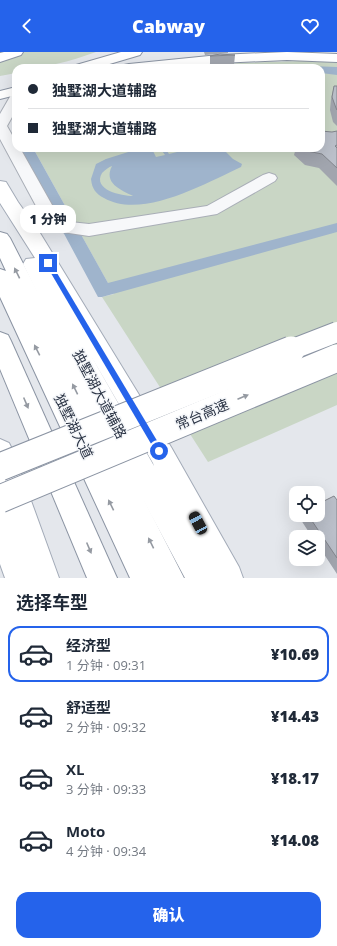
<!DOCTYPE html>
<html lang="zh">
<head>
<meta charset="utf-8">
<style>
  :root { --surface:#fff; --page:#f6f6f7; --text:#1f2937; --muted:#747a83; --line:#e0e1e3; --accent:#2563eb }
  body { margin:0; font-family:"Open Sans","Noto Sans SC",sans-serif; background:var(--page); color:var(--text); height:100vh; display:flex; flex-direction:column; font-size:15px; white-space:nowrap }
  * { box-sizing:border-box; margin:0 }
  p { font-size:13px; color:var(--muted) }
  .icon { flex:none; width:22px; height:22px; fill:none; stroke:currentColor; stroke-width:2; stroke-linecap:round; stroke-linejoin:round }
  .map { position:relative; height:526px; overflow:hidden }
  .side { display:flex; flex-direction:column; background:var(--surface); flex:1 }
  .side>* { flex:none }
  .top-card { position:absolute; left:12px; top:12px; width:313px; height:88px; border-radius:12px; box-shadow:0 4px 16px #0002; display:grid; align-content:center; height:88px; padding:0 16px; background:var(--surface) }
  .buttons { position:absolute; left:289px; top:434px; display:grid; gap:8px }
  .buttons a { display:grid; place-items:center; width:36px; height:36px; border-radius:8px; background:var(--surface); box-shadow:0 4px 16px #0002; font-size:20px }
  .end { position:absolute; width:18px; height:18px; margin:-9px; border:5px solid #2563eb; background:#fff; box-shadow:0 0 0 2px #fff }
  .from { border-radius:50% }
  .bubble { position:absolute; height:28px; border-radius:12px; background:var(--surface); box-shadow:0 4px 16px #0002; font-size:13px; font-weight:800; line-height:28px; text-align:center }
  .car { position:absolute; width:12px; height:24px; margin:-12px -6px; border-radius:5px; box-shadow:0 0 3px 1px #0007; background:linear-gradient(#222 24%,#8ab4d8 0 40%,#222 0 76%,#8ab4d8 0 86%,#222 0) }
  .top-card b { display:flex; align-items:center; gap:14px; height:38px; font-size:15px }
  .top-card b+b { border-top:1px solid var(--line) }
  .top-card i { width:10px; height:10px; background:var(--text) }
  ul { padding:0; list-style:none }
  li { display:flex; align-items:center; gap:12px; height:56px; margin:0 8px 6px; padding:0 8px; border:2px solid transparent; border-radius:12px }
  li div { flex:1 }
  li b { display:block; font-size:15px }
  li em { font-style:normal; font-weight:800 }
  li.on { border-color:var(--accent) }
  li>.icon { width:36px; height:36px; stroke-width:1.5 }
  h2 { padding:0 16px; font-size:18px; line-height:48px }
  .button { display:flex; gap:8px; margin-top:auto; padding:8px 16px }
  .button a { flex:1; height:46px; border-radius:12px; background:var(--accent); color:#fff; font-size:16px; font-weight:800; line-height:46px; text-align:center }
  header { display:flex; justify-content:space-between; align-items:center; height:52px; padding:0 16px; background:var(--accent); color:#fff; font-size:18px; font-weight:800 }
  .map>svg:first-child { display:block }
  .green { fill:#c9d6c5 }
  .water { fill:#9fb4cc; fill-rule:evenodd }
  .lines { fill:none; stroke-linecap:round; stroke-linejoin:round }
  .minor-casing { stroke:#a9aeb7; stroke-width:2 }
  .major-casing { stroke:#a3abb8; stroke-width:2 }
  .highway-casing { stroke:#8b94a3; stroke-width:2 }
  .minor { fill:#f7f8fa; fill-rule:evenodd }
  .major { fill:#fff; fill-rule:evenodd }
  .highway { fill:#fff; fill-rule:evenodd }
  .highway-bridge-far1-casing { stroke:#8b94a3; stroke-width:22; stroke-linecap:butt }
  .highway-bridge-casing { stroke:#8b94a3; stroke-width:29; stroke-linecap:butt }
  .highway-bridge-far1 { stroke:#fff; stroke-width:20 }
  .highway-bridge { stroke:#fff; stroke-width:27 }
  .wall { fill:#a1a5ae }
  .building { fill:#bbc0ca; stroke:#83868d }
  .oneway { fill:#959aa2 }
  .route { fill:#2563eb }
  .labels { text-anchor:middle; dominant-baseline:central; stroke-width:3; stroke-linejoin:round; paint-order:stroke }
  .street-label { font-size:14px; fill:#2b3445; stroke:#f4f6f9 }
</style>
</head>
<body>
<header><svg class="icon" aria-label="back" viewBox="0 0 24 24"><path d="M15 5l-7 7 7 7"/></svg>Cabway<svg class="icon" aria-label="heart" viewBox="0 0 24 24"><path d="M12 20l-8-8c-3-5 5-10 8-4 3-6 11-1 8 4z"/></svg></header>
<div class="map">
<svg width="337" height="526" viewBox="0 0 337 526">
  <rect width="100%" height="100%" fill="#e4e7ec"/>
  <g class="green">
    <path d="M 0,0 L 96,0 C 68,10 47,16 16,16 L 16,21 L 0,24 Z"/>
    <polygon points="300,9 337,9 337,353 208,410 102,245 114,242 33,96 321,96 321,16 173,16 241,11"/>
  </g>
  <g class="water">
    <polygon points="310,14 337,15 337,23 321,21 321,16 259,16"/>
    <polygon points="18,96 33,96 108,231 337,171 337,180 102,245 98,245"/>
    <path d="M 141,96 L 156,96 L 152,97 L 156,105 L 165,103 L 160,96 L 165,96 L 169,102 L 177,100 L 175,96 L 178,96 L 181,100 L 189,98 L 188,96 L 218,96 L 226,100 L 233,107 L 242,112 L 241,115 C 206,131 142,168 104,146 C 96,142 92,137 91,127 L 96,112 L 106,107 ZM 112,114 C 103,131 121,138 133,144 C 122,144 92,138 102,121 C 105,118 109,115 112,114 Z"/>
  </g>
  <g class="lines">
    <defs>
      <polygon id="minor" points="16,42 16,58 7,74 16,90 16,96 20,96 61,169 89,172 207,154 263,123 269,121 275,123 277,126 275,129 217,162 211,163 89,184 49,178 0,87 0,62 11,43"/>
      <g id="major">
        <path d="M 0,129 L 6,130 L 18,150 L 40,181 L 171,395 L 239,515 L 243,526 L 185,526 L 86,342 L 23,212 L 26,207 L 35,206 L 0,151 ZM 90,302 L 153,411 L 154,414 Z"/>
        <polygon points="0,387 9,391 13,399 59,526 5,526 0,512 0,454 6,456 0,439"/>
      </g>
      <g id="highway">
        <polygon points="4,0 23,0 21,3 0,10 0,1"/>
        <polygon points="121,0 142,0 140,3 96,16 74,16 76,13"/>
        <polygon points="287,0 337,2 337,10 287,8 219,11 170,16 122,16 124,13 129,12 219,3"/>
        <polygon points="16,35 16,43 0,47 0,39"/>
        <polygon points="0,180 7,182 10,186 184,526 130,526 0,245 0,217 6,219 0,206"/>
        <polygon points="0,280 8,283 11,289 117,526 87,526 0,317"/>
      </g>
    </defs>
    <use href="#minor" class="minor-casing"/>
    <use href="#major" class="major-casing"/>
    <use href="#highway" class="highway-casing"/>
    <use href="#minor" class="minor"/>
    <use href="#major" class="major"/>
    <use href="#highway" class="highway"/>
    <defs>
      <polyline id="highway-bridge-far1" points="288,299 337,280"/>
      <g id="highway-bridge">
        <polyline points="0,415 291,298"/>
        <polyline points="0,447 337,306"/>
      </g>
    </defs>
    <use href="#highway-bridge-far1" class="highway-bridge-far1-casing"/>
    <use href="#highway-bridge" class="highway-bridge-casing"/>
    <use href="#highway-bridge-far1" class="highway-bridge-far1"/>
    <use href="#highway-bridge" class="highway-bridge"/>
  </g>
  <g class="wall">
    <polygon points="204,0 228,0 228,1 205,3"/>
    <polygon points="235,3 234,13 210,14 210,4"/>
    <polygon points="334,34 337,34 337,74 333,70 330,58 331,47"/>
    <polygon points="337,79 337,134 319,116 305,113 294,103 296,96 321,96 332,80"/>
    <polygon points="337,448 337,522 318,493 318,485 312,485 301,468 303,463 318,463"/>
  </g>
  <g class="building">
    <polygon points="220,2 235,3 210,4"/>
    <polygon points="334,34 337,34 337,58 336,56 332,45"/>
    <polygon points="321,79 332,80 337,79 337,93 335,94 337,96 337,116 322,102 307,99 304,96 321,96"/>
    <polygon points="334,444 337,448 337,506 308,463 318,463 318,452"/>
  </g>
  <defs><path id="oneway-solid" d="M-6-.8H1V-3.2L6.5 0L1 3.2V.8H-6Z"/></defs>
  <g class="oneway">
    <use href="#oneway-solid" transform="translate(17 221) rotate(-116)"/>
    <use href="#oneway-solid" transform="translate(37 298) rotate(-117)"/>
    <use href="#oneway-solid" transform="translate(75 337) rotate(-116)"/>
    <use href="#oneway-solid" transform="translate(243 345) rotate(-23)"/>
    <use href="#oneway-solid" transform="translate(26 351) rotate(67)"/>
    <use href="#oneway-solid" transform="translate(111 453) rotate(-116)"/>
    <use href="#oneway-solid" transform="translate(151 491) rotate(-116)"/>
    <use href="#oneway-solid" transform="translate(89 496) rotate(67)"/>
  </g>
  <polygon class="route" points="48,209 51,211 162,397 162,402 157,402 45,211"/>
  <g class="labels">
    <g class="street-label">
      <text transform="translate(100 342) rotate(62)">独墅湖大道辅路</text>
      <text transform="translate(202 362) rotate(-23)">常台高速</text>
      <text transform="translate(74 374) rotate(64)">独墅湖大道</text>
    </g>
  </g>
</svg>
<div class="buttons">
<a><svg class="icon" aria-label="locate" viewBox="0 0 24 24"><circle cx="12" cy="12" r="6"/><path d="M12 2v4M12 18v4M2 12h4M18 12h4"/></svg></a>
<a><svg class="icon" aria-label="layers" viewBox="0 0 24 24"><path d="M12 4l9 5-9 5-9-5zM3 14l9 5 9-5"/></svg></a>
</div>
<i class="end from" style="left:159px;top:399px"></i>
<i class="end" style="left:48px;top:211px"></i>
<div class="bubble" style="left:20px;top:153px;width:56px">1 分钟</div>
<i class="car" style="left:198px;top:471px;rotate:332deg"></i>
<div class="top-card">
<b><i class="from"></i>独墅湖大道辅路</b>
<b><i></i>独墅湖大道辅路</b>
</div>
</div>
<section class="side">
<h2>选择车型</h2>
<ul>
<li class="on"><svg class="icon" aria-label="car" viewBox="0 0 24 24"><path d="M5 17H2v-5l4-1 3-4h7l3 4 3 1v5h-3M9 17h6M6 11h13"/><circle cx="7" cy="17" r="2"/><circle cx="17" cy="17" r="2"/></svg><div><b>经济型</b><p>1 分钟 · 09:31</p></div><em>¥10.69</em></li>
<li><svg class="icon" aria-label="car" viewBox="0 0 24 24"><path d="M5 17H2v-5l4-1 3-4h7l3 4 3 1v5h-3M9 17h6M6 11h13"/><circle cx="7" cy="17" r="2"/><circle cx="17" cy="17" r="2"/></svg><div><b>舒适型</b><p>2 分钟 · 09:32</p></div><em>¥14.43</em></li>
<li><svg class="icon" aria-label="car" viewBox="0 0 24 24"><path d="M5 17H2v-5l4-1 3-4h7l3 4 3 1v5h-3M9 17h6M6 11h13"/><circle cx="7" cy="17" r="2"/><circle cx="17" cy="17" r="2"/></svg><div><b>XL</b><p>3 分钟 · 09:33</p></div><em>¥18.17</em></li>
<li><svg class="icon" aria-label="car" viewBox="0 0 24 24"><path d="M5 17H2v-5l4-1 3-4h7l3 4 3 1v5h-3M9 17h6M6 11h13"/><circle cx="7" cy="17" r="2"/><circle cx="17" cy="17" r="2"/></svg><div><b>Moto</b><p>4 分钟 · 09:34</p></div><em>¥14.08</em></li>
</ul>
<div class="button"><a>确认</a></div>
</section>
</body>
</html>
